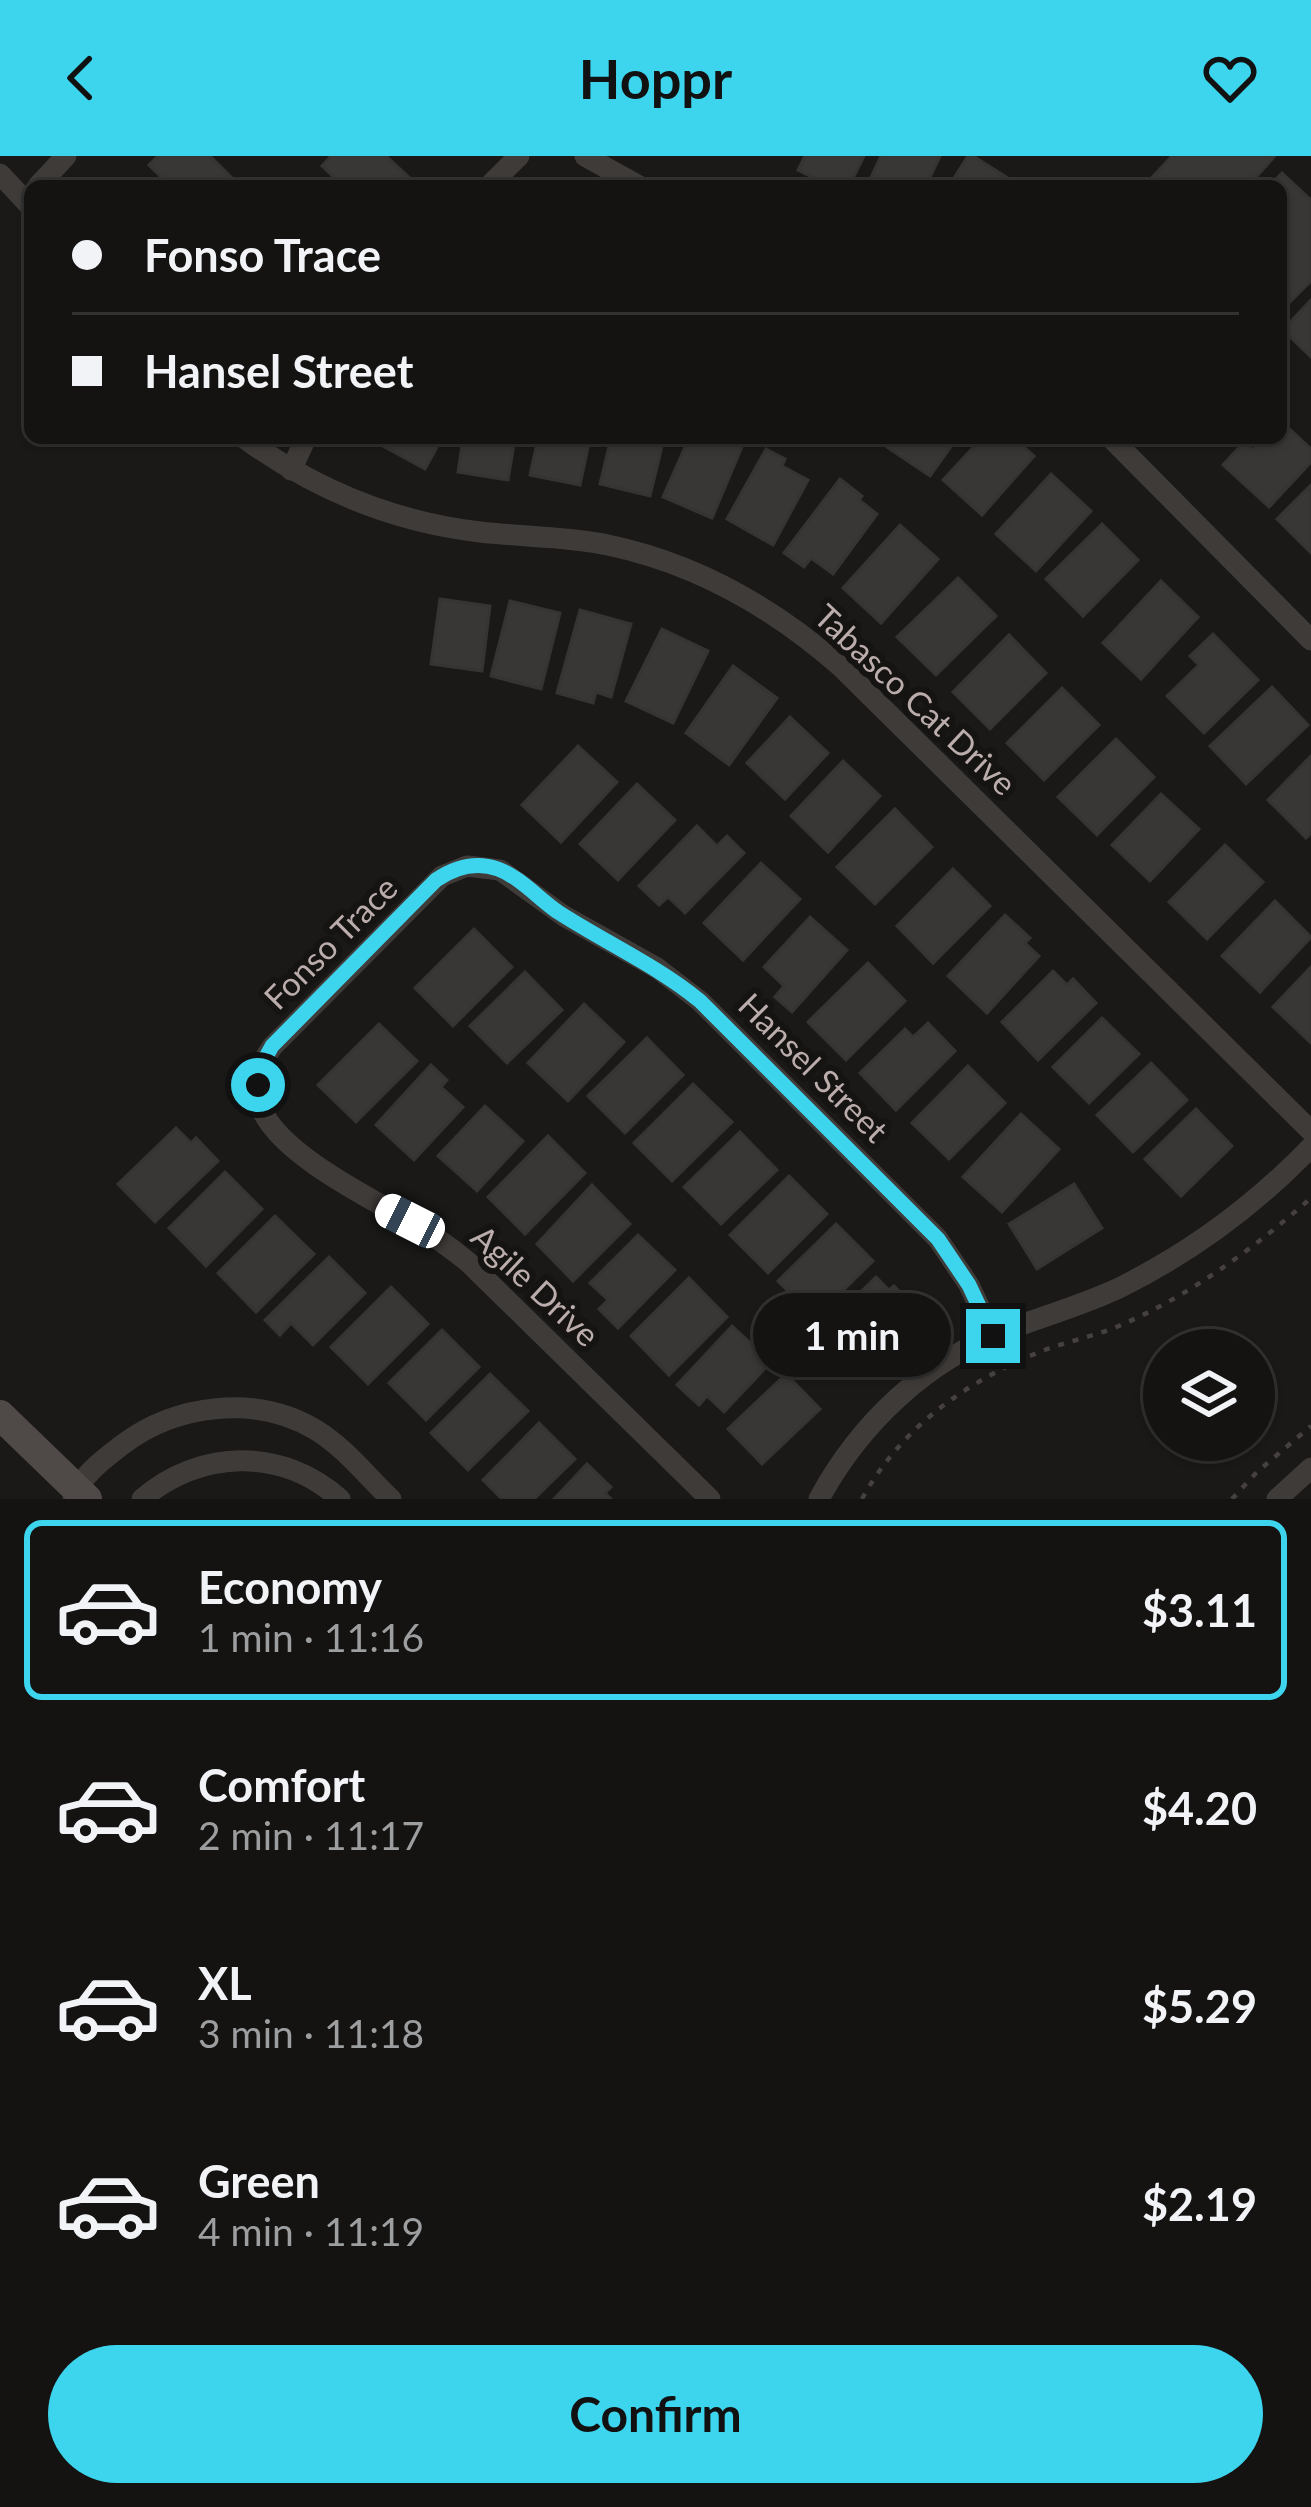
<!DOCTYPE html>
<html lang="en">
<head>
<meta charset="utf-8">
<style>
  :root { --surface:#141312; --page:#1d1c1b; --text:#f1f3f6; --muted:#9d9e9f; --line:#333232; --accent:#3dd4ed }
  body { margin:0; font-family:Lato,sans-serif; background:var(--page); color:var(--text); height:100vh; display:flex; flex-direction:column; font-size:45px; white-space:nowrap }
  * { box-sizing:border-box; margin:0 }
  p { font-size:39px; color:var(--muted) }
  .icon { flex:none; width:66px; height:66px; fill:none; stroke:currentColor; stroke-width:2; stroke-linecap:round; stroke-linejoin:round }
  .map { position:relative; height:1343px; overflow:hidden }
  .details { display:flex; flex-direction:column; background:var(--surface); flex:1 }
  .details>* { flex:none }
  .banner { position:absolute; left:24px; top:24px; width:1263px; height:264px; border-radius:18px; box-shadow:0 3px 9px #0004,0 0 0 3px var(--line); display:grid; align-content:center; height:264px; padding:0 48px; background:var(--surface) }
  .controls { position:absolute; left:1143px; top:1173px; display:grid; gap:24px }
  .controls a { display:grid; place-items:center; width:132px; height:132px; border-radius:50%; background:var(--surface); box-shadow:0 3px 9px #0004,0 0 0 3px var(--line); font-size:60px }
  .end { position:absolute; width:54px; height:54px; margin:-27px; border:15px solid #3dd4ed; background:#111; box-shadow:0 0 0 6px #111 }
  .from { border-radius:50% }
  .bubble { position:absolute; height:84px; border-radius:42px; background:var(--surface); box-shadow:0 3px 9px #0004,0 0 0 3px var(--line); font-size:39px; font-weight:700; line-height:84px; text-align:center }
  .car { position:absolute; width:36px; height:72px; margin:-36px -18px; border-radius:15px; box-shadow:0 0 9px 3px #0007; background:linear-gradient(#fff 24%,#345 0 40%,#fff 0 76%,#345 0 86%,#fff 0) }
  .banner b { display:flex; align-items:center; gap:42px; height:114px; font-size:45px }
  .banner b+b { border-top:3px solid var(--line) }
  .banner i { width:30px; height:30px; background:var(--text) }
  ul { padding:21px 0 0; list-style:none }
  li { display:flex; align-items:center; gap:36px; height:180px; margin:0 24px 18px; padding:0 24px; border:6px solid transparent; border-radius:18px }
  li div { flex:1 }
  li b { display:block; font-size:45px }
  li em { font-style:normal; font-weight:700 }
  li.selected { border-color:var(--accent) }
  li>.icon { width:108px; height:108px; stroke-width:1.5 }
  .button { display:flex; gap:24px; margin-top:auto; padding:24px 48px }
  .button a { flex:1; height:138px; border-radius:72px; background:var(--accent); color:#111; font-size:48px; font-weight:700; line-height:138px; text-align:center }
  header { display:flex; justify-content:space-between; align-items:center; height:156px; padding:0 48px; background:var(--accent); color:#111; font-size:54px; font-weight:700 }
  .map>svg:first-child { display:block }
  .building { fill:#393735; stroke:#363432; stroke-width:3 }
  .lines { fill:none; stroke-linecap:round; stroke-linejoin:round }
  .path { stroke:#46413f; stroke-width:4.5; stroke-dasharray:6 9; stroke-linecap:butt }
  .street { stroke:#3f3b39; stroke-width:21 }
  .secondary { stroke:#4f4947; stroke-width:30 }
  .route { stroke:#3dd4ed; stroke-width:15 }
  .labels { text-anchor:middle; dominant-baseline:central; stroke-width:12; stroke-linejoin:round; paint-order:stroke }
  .street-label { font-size:33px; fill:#baadab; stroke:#151413 }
</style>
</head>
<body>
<header><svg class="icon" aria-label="back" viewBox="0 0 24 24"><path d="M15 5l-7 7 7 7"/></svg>Hoppr<svg class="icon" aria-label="heart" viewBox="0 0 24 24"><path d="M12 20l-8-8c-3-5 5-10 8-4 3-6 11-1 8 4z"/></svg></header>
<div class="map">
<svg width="1311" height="1343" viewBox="0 0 1311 1343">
  <rect width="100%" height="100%" fill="#1a1918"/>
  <g class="building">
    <polygon points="158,0 210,0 232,22 224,30 170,30 149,9"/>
    <polygon points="331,0 386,0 414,26 410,30 343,30 322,10"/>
    <polygon points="805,0 864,0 849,30 830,30 798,14"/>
    <polygon points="881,0 940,0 926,30 867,30"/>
    <polygon points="968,0 973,0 1014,26 1011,30 949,30"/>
    <polygon points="1172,0 1274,0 1274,1 1248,30 1144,30"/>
    <polygon points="1282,17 1311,44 1311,125 1285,151 1281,147 1281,30 1269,30"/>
    <polygon points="1311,144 1311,201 1283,174"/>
    <polygon points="1281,265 1311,293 1311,306 1269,351 1223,309 1244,286 1253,294 1265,282 1281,282"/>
    <polygon points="437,282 441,284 425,313 370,283"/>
    <polygon points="463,282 515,282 508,324 458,316"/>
    <polygon points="538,282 590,282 580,329 530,319"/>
    <polygon points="611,282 664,282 650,340 600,328"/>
    <polygon points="689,282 736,282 744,286 712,362 663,341"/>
    <polygon points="893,282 957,282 930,320 887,291"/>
    <polygon points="982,282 1014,282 1034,300 982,359 943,324"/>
    <polygon points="766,293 785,303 782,310 808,324 773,389 727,363"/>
    <polygon points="1051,318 1091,355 1036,415 996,378"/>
    <polygon points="840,323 862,340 859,344 877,358 833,418 811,402 804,411 784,397"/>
    <polygon points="1311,329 1311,397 1277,363"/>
    <polygon points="1102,368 1138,404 1083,460 1046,423"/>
    <polygon points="900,369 938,403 881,467 843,432"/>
    <polygon points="958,422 996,460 936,519 897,481"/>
    <polygon points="1161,425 1198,461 1141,523 1103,487"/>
    <polygon points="440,443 490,450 482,515 431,508"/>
    <polygon points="510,445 560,457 541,533 491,520"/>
    <polygon points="580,454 631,468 611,541 596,536 593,547 557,537"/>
    <polygon points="662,473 708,495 673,567 626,545"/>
    <polygon points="1213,478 1258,524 1204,577 1167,540 1199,509 1190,500"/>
    <polygon points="1009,479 1046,517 990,573 953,536"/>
    <polygon points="733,510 777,542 729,609 686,577"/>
    <polygon points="1272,531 1308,569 1246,628 1210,590"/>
    <polygon points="1062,532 1099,569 1044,624 1007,587"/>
    <polygon points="790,561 828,597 785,643 747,607"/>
    <polygon points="1116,583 1154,621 1097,679 1058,641"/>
    <polygon points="578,590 617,626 561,686 522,649"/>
    <polygon points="1311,600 1311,677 1306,682 1268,644"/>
    <polygon points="843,605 880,640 828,696 791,660"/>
    <polygon points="637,628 675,664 618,724 580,688"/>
    <polygon points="1161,638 1199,673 1150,725 1112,689"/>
    <polygon points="895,653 932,691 875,748 837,711"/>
    <polygon points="697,670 717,690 727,680 744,697 685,757 668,741 659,749 639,730"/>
    <polygon points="1225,689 1263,726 1207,783 1169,746"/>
    <polygon points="761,707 800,743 743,804 704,767"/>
    <polygon points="953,713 990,750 933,807 897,770"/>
    <polygon points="1275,745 1311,781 1260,836 1222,800"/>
    <polygon points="1005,759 1030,782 1025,787 1039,800 987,857 948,820"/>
    <polygon points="810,761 847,794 792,856 775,841 784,830 764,811"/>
    <polygon points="474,773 512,811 453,870 415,832"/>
    <polygon points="868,807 905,845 846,904 808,866"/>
    <polygon points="1311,811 1311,887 1273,851"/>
    <polygon points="1053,815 1067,829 1073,823 1096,847 1038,904 1002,866"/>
    <polygon points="525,816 562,854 507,907 470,870"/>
    <polygon points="584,848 624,886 568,945 528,907"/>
    <polygon points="1102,862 1139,898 1089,947 1053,911"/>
    <polygon points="928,867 955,895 896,954 860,917 905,873 913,881"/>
    <polygon points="379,868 417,905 356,966 318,929"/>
    <polygon points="647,882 683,919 625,977 588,940"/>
    <polygon points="1151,907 1187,944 1133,996 1097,959"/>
    <polygon points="431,909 447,924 441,931 463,951 414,1004 376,969"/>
    <polygon points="968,910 1005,947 949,1003 912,967"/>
    <polygon points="693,928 732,966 672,1025 634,987"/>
    <polygon points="485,950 523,985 477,1035 438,1000"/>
    <polygon points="1196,953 1232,990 1181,1040 1145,1003"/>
    <polygon points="1021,958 1059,993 1002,1056 963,1021"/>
    <polygon points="176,972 191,987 196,982 218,1005 155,1066 118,1028"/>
    <polygon points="740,976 777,1014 721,1068 684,1031"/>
    <polygon points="548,980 585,1017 525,1078 488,1041"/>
    <polygon points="225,1016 262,1053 206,1110 169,1072"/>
    <polygon points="789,1020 827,1058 768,1117 730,1079"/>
    <polygon points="1074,1028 1102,1072 1037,1113 1009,1068"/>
    <polygon points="592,1029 630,1068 573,1125 537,1088"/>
    <polygon points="275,1060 314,1098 256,1156 218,1117"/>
    <polygon points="836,1068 873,1105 815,1162 778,1125"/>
    <polygon points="638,1079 675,1114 618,1172 599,1153 608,1144 590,1127"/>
    <polygon points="329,1101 365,1137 313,1189 291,1167 280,1179 265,1164"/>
    <polygon points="876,1121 889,1134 894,1130 918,1154 857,1214 820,1176"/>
    <polygon points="689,1122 727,1161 669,1219 631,1180"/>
    <polygon points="391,1131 428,1168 368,1228 331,1191"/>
    <polygon points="732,1170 771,1206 724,1256 707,1240 699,1249 677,1229"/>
    <polygon points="442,1174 479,1211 426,1264 389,1227"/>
    <polygon points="490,1218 528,1255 468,1314 431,1277"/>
    <polygon points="786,1218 820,1253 762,1308 728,1273"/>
    <polygon points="539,1267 575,1303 534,1343 502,1343 483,1324"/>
    <polygon points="587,1308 611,1331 605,1337 611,1343 554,1343"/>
  </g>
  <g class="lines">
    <g class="path">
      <path d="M 862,1343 C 901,1271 967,1225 1042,1195 C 1068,1185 1096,1180 1121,1169 C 1191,1139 1254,1092 1311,1042"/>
      <polyline points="1232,1343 1257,1316 1311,1270"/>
    </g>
    <g class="street">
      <polyline points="585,0 639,30"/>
      <polyline points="0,18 30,50"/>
      <polyline points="38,30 66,0"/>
      <polyline points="489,30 519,0"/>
      <path d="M 244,282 C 314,333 394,366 480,376 C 523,381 566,380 608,389 C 698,408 773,451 841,511 L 1311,975"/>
      <polyline points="1111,282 1311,484"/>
      <polyline points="291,314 306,282"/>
      <path d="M 73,1343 C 78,1322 105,1302 122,1289 C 176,1248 256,1238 316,1274 C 344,1291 367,1320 391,1343"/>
      <path d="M 142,1343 C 200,1293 282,1291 340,1343"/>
      <path d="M 710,1343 L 468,1106 C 451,1092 434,1080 415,1068 C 372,1043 280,999 261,952 C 253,930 259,909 272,891 L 442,720 L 467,710 L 500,714 L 564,760 L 657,812 L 700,845 L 938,1083 L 969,1129 L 993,1180"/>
      <path d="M 819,1343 C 860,1267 926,1205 1007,1174 C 1044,1160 1083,1149 1119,1132 C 1192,1096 1255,1049 1311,991"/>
      <polyline points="1277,1343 1311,1312"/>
    </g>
    <polyline class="secondary" points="0,1259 87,1343"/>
  </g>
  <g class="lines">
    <path class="route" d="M 258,929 L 261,910 L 272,890 L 436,724 C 455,711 475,705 498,713 C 520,721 539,743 558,756 C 606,787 656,809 700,845 L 938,1083 L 969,1129 L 993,1180"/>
  </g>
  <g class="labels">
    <g class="street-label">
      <text transform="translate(916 543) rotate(43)">Tabasco Cat Drive</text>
      <text transform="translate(330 786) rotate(-45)">Fonso Trace</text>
      <text transform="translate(814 911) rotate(45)">Hansel Street</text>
      <text transform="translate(536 1129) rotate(43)">Agile Drive</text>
    </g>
  </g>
</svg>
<div class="controls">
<a><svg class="icon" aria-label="layers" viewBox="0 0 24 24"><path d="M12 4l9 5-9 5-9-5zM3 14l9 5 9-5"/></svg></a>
</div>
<i class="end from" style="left:258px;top:929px"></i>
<i class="end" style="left:993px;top:1180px"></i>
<div class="bubble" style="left:753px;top:1137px;width:198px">1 min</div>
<i class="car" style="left:410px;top:1065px;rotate:297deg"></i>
<div class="banner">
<b><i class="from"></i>Fonso Trace</b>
<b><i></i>Hansel Street</b>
</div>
</div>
<section class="details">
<ul>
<li class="selected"><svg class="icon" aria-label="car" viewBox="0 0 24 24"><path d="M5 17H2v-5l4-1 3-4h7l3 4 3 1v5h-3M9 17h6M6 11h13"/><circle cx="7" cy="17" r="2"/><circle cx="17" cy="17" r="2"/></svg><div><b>Economy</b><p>1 min · 11:16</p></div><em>$3.11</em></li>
<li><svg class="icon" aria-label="car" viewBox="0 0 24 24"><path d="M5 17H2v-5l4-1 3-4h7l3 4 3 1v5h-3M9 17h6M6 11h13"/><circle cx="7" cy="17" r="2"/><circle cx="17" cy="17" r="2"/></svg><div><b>Comfort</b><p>2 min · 11:17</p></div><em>$4.20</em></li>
<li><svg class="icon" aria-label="car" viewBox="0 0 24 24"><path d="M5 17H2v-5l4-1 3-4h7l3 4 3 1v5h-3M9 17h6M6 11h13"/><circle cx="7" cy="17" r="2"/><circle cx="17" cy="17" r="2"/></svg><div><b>XL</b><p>3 min · 11:18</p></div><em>$5.29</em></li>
<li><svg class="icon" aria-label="car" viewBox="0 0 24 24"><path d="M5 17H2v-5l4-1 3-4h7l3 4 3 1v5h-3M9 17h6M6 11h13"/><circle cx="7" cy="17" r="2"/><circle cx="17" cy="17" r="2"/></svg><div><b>Green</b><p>4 min · 11:19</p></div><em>$2.19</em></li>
</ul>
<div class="button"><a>Confirm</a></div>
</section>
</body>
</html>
